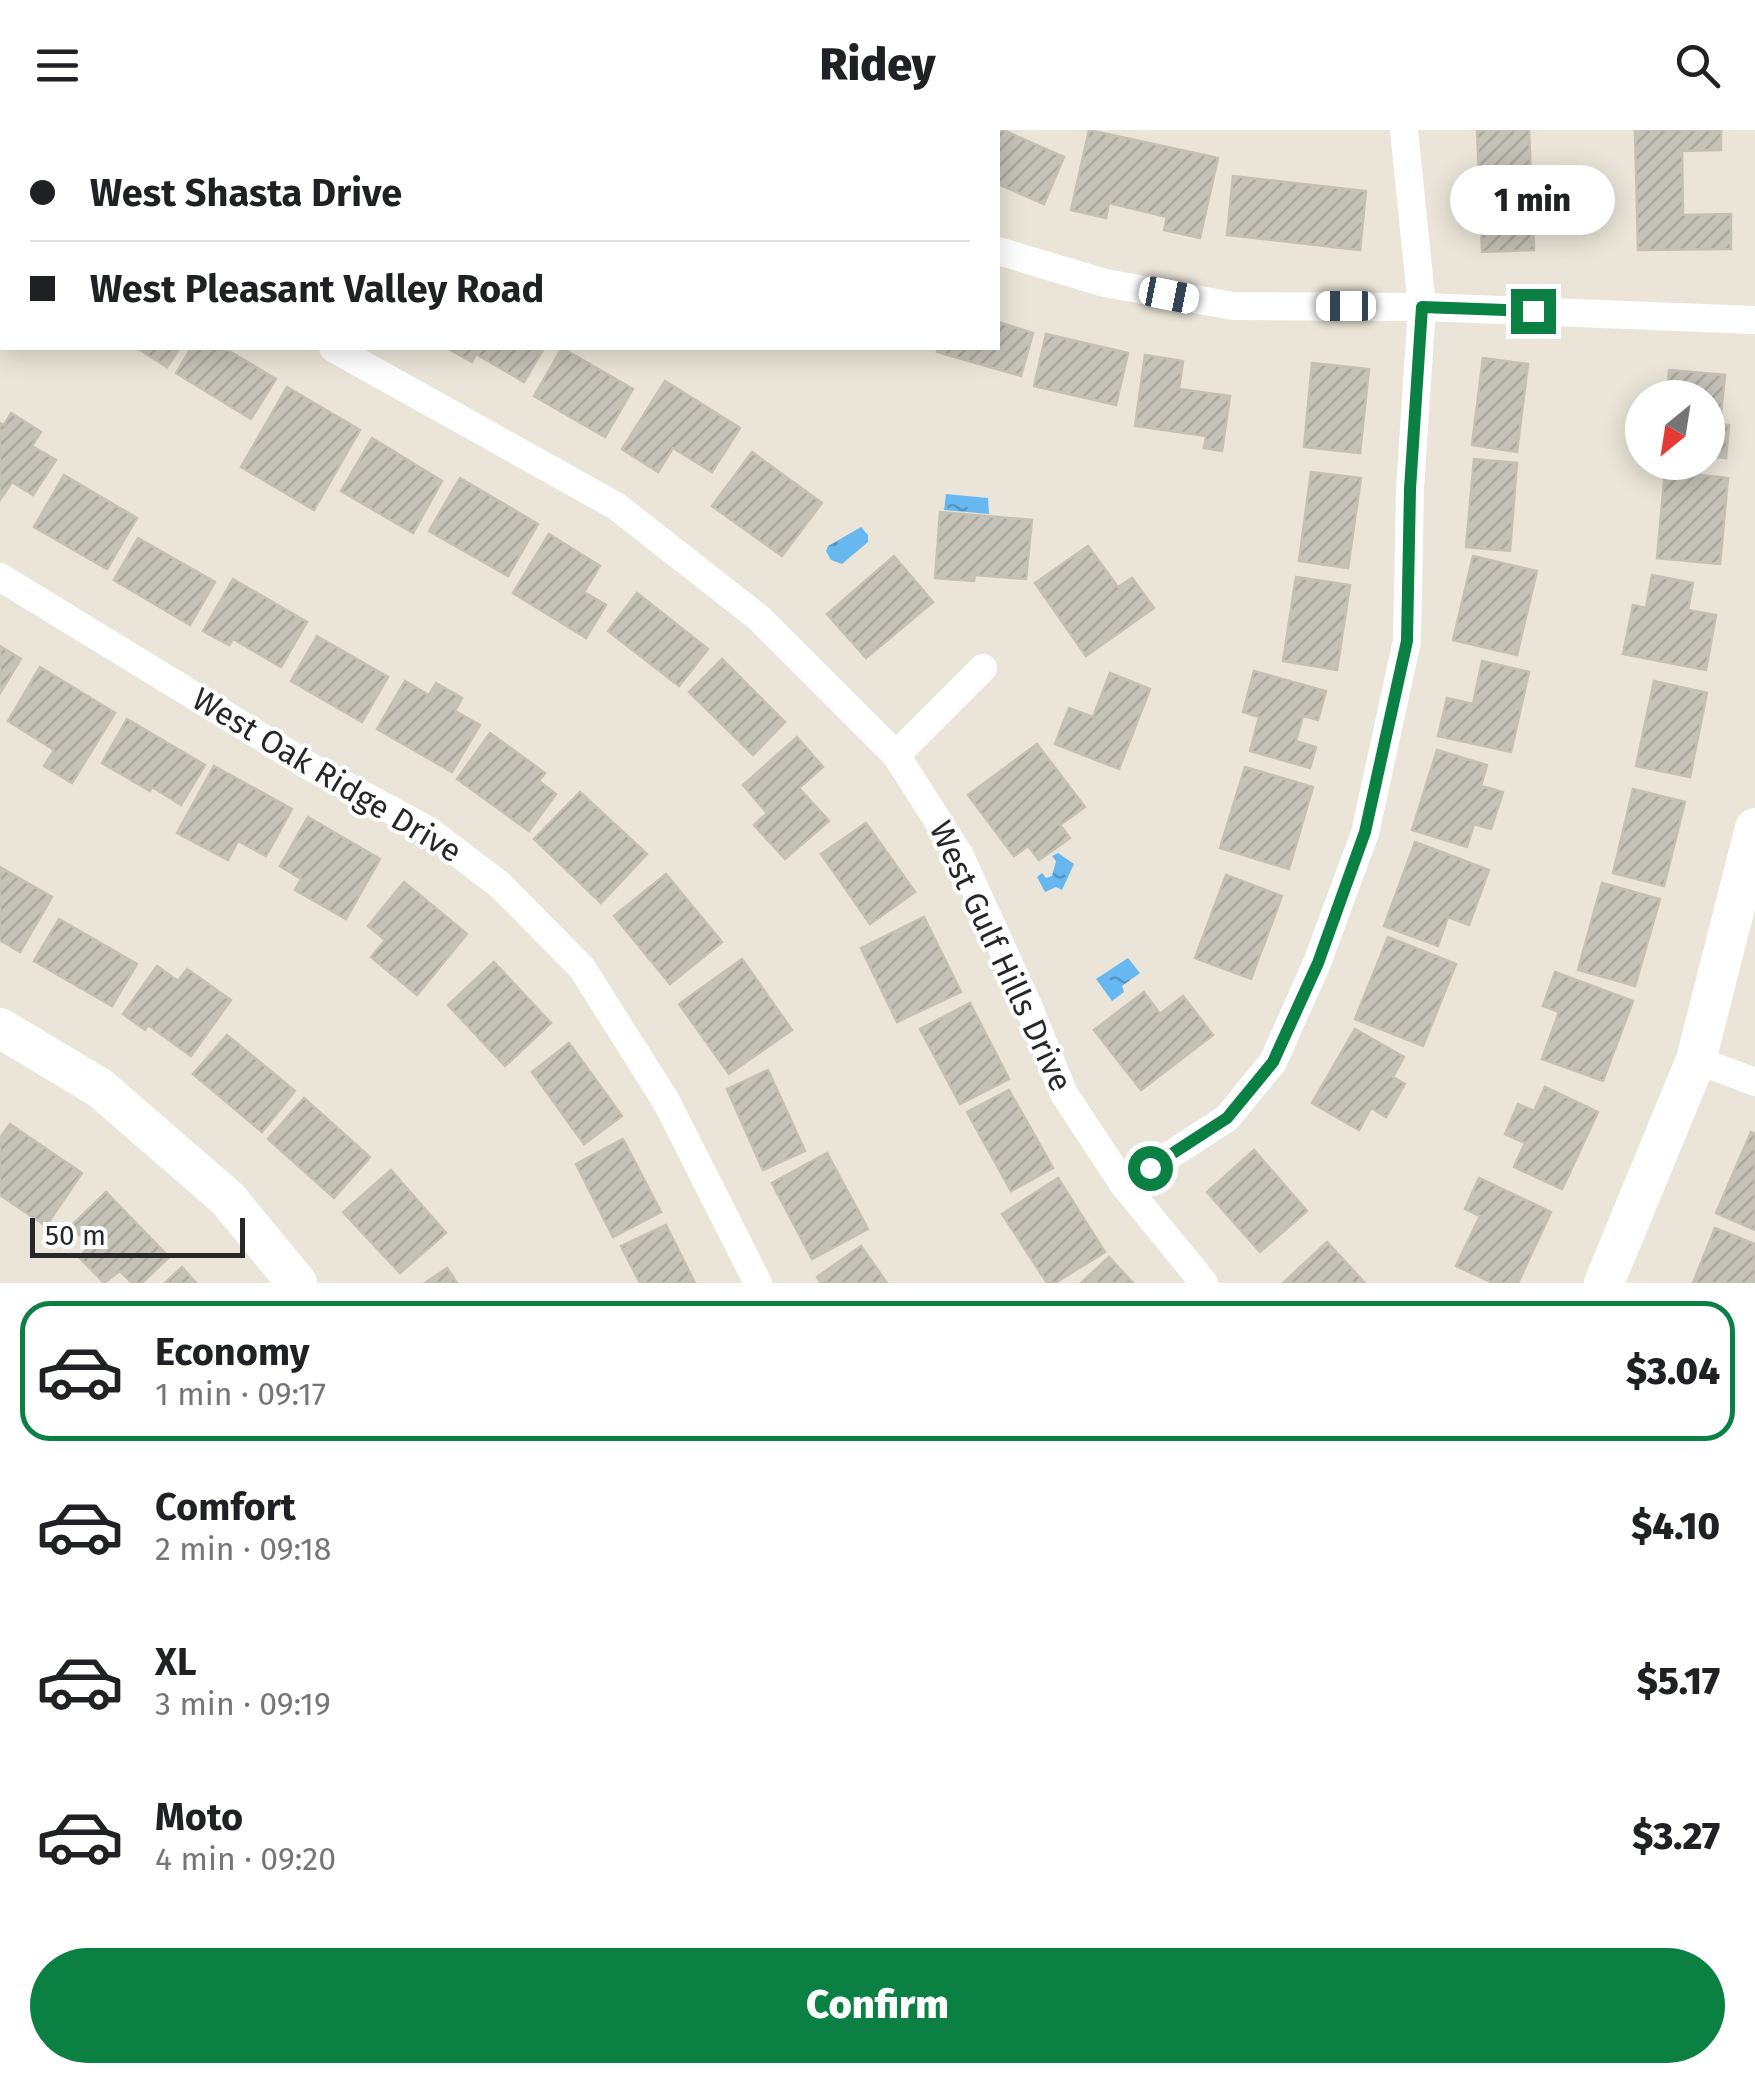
<!DOCTYPE html>
<html lang="en">
<head>
<meta charset="utf-8">
<style>
  :root { --surface:#fff; --page:#f2f2f2; --text:#202124; --muted:#757577; --line:#e0e0e0; --accent:#0b8043 }
  body { margin:0; font-family:"Fira Sans",sans-serif; background:var(--page); color:var(--text); height:100vh; display:flex; flex-direction:column; font-size:38px; white-space:nowrap }
  * { box-sizing:border-box; margin:0 }
  p { font-size:32px; color:var(--muted) }
  .icon { flex:none; width:55px; height:55px; fill:none; stroke:currentColor; stroke-width:2; stroke-linecap:round; stroke-linejoin:round }
  .map { position:relative; height:1153px; overflow:hidden }
  .panel { display:flex; flex-direction:column; background:var(--surface); flex:1 }
  .panel>* { flex:none }
  .banner { position:absolute; left:0px; top:0px; width:1000px; height:220px; box-shadow:0 5px 25px #0003; display:grid; align-content:center; height:220px; padding:0 30px; background:var(--surface) }
  .needle { width:65px; rotate:210deg }
  .controls { position:absolute; left:1625px; top:250px; display:grid; gap:20px }
  .controls a { display:grid; place-items:center; width:100px; height:100px; border-radius:50%; background:var(--surface); box-shadow:0 5px 25px #0003; font-size:50px }
  .scale { position:absolute; left:30px; bottom:25px; width:215px; box-sizing:border-box; padding-left:10px; border:5px solid #272727; border-top:0; font-size:28px; line-height:35px; white-space:nowrap; color:#272727; -webkit-text-stroke:8px #fff; paint-order:stroke }
  .end { position:absolute; width:45px; height:45px; margin:-22px; border:12px solid #0b8043; background:#fff; box-shadow:0 0 0 5px #fff }
  .from { border-radius:50% }
  .bubble { position:absolute; height:70px; border-radius:35px; background:var(--surface); box-shadow:0 5px 25px #0003; font-size:32px; font-weight:800; line-height:70px; text-align:center }
  .car { position:absolute; width:30px; height:60px; margin:-30px -15px; border-radius:12px; box-shadow:0 0 8px 2px #0007; background:linear-gradient(#fff 24%,#345 0 40%,#fff 0 76%,#345 0 86%,#fff 0) }
  .banner b { display:flex; align-items:center; gap:35px; height:95px; font-size:38px }
  .banner b+b { border-top:2px solid var(--line) }
  .banner i { width:25px; height:25px; background:var(--text) }
  ul { padding:18px 0 0; list-style:none }
  li { display:flex; align-items:center; gap:30px; height:140px; margin:0 20px 15px; padding:0 10px; border:5px solid transparent; border-radius:30px }
  li div { flex:1 }
  li b { display:block; font-size:38px }
  li em { font-style:normal; font-weight:800 }
  li.on { border-color:var(--accent) }
  li>.icon { width:90px; height:90px; stroke-width:1.5 }
  .action { display:flex; gap:20px; margin-top:auto; padding:20px 30px }
  .action a { flex:1; height:115px; border-radius:60px; background:var(--accent); color:#fff; font-size:40px; font-weight:800; line-height:115px; text-align:center }
  header { display:flex; justify-content:space-between; align-items:center; height:130px; padding:0 30px; background:var(--surface); font-size:45px; font-weight:800 }
  .map>svg:first-child { display:block }
  .water { fill:url(#water-ripples) }
  .building { fill:url(#building-hatch); stroke:#c5c1b2; stroke-width:2.5 }
  .lines { fill:none; stroke-linecap:round; stroke-linejoin:round }
  .street { stroke:#fff; stroke-width:28 }
  .secondary { stroke:#fff; stroke-width:40 }
  .route { stroke:#0b8043; stroke-width:12 }
  .labels { text-anchor:middle; dominant-baseline:central; stroke-width:8; stroke-linejoin:round; paint-order:stroke }
  .street-label { font-size:32px; fill:#272727; stroke:#fff }
</style>
</head>
<body>
<header><svg class="icon" aria-label="menu" viewBox="0 0 24 24"><path d="M4 6h16M4 12h16M4 18h16"/></svg>Ridey<svg class="icon" aria-label="search" viewBox="0 0 24 24"><circle cx="10" cy="10" r="6"/><path d="M15 15l6 6"/></svg></header>
<div class="map">
<svg width="1755" height="1153" viewBox="0 0 1755 1153">
  <defs>
    <pattern id="water-ripples" width="26" height="14" patternUnits="userSpaceOnUse" patternTransform="scale(2.5)"><rect width="26" height="14" fill="#67b8f0"/><path d="M2 4q2-2 4 0t4 0M15 11q2-2 4 0t4 0" fill="none" stroke="#5596c2"/></pattern>
    <pattern id="building-hatch" width="6" height="6" patternUnits="userSpaceOnUse" patternTransform="scale(2.5)"><rect width="6" height="6" fill="#c5c2b8"/><path d="M-1 1l2-2M0 6l6-6M5 7l2-2" fill="none" stroke="#a9a79e"/></pattern>
  </defs>
  <rect width="100%" height="100%" fill="#eae5d8"/>
  <g class="water">
    <polygon points="946,364 988,368 989,384 944,380"/>
    <polygon points="861,397 868,405 868,412 842,434 831,430 826,421 828,416"/>
    <polygon points="1058,723 1074,734 1062,760 1056,757 1045,762 1037,747 1042,743 1046,748 1052,746 1056,731 1052,726"/>
    <polygon points="1128,828 1140,843 1122,856 1124,862 1112,871 1096,849"/>
  </g>
  <g class="building">
    <polygon points="107,0 198,0 196,2"/>
    <polygon points="582,0 586,2 489,1 489,0"/>
    <polygon points="930,0 1003,0 1064,27 1044,74 998,54 998,2 929,2"/>
    <polygon points="1089,0 1218,28 1200,108 1164,100 1167,87 1109,73 1106,88 1071,80"/>
    <polygon points="1477,0 1529,0 1534,120 1482,122"/>
    <polygon points="1635,0 1721,0 1721,20 1682,21 1683,85 1731,84 1731,119 1638,120"/>
    <polygon points="1233,46 1366,61 1360,120 1227,105"/>
    <polygon points="0,62 2,64 0,130"/>
    <polygon points="998,192 1033,203 1021,246 937,222 938,218 998,218"/>
    <polygon points="1046,204 1128,223 1116,275 1034,256"/>
    <polygon points="137,218 180,218 167,237"/>
    <polygon points="191,218 224,218 276,249 251,289 176,243"/>
    <polygon points="447,218 544,218 524,252 476,224 472,232"/>
    <polygon points="562,218 633,259 605,307 534,266"/>
    <polygon points="1145,225 1183,231 1179,259 1230,266 1222,321 1204,318 1206,306 1135,296"/>
    <polygon points="1483,228 1528,234 1517,322 1472,315"/>
    <polygon points="1312,233 1369,239 1360,323 1304,317"/>
    <polygon points="1669,240 1725,245 1720,294 1729,295 1726,328 1708,326 1708,268 1667,268"/>
    <polygon points="665,251 740,298 712,342 673,318 658,342 622,319"/>
    <polygon points="287,257 360,300 314,380 241,337"/>
    <polygon points="11,283 41,302 32,316 56,330 33,365 12,352 0,370 0,293 4,295"/>
    <polygon points="372,308 442,351 413,403 341,361"/>
    <polygon points="752,322 822,373 782,426 712,376"/>
    <polygon points="1474,329 1517,333 1510,421 1466,417"/>
    <polygon points="1665,341 1728,348 1720,434 1657,428"/>
    <polygon points="1311,342 1361,348 1348,438 1299,431"/>
    <polygon points="64,345 137,388 107,439 34,397"/>
    <polygon points="460,348 538,394 508,446 429,401"/>
    <polygon points="940,382 1032,390 1026,449 975,445 974,451 935,448"/>
    <polygon points="549,404 600,436 584,462 606,475 586,508 513,463"/>
    <polygon points="138,408 215,452 190,495 114,450"/>
    <polygon points="1088,416 1118,457 1132,448 1154,478 1086,526 1035,453"/>
    <polygon points="894,426 933,472 866,528 827,484"/>
    <polygon points="1473,426 1537,441 1517,525 1453,510"/>
    <polygon points="1652,445 1693,453 1688,480 1716,485 1706,540 1623,524 1633,475 1646,478"/>
    <polygon points="1296,447 1350,455 1337,540 1283,531"/>
    <polygon points="233,449 307,492 281,537 233,509 229,515 203,501"/>
    <polygon points="637,463 708,519 679,556 608,501"/>
    <polygon points="317,506 388,547 362,592 291,551"/>
    <polygon points="0,516 21,529 0,563"/>
    <polygon points="722,529 785,592 753,625 689,562"/>
    <polygon points="1482,531 1529,542 1511,622 1438,606 1447,568 1473,574"/>
    <polygon points="40,537 115,583 72,653 44,636 54,620 8,591"/>
    <polygon points="1254,541 1326,561 1318,590 1303,586 1296,611 1316,617 1310,638 1250,621 1259,587 1243,582"/>
    <polygon points="1110,543 1150,559 1119,639 1055,614 1069,578 1093,587"/>
    <polygon points="405,551 429,565 436,553 462,568 455,581 480,595 452,642 377,599"/>
    <polygon points="1654,551 1707,563 1690,647 1636,636"/>
    <polygon points="127,589 205,635 181,675 152,657 150,661 102,633"/>
    <polygon points="490,603 545,643 539,651 556,664 529,701 457,649"/>
    <polygon points="797,607 823,637 799,658 829,691 785,729 754,695 767,683 743,655"/>
    <polygon points="1037,614 1085,677 1060,695 1070,708 1039,730 1028,716 1014,726 968,665"/>
    <polygon points="1437,620 1487,635 1481,656 1503,662 1491,699 1474,694 1467,717 1412,700"/>
    <polygon points="214,636 292,679 266,726 238,711 228,730 177,703"/>
    <polygon points="1245,637 1313,657 1289,739 1220,718"/>
    <polygon points="1633,659 1685,672 1664,756 1613,743"/>
    <polygon points="580,662 647,724 601,773 534,709"/>
    <polygon points="308,687 380,729 346,789 295,760 301,749 280,736"/>
    <polygon points="866,693 915,762 870,794 821,724"/>
    <polygon points="1415,712 1489,740 1469,795 1448,787 1438,816 1384,796"/>
    <polygon points="0,737 52,767 20,822 0,810"/>
    <polygon points="666,744 722,812 670,854 614,786"/>
    <polygon points="1226,745 1282,766 1251,849 1195,828"/>
    <polygon points="404,752 467,804 417,865 371,827 385,810 368,796"/>
    <polygon points="1602,753 1660,769 1635,856 1578,840"/>
    <polygon points="924,787 961,862 897,892 861,818"/>
    <polygon points="59,789 137,834 112,876 34,831"/>
    <polygon points="1388,807 1456,834 1423,916 1355,889"/>
    <polygon points="742,829 792,900 729,944 679,874"/>
    <polygon points="494,832 551,893 505,936 448,875"/>
    <polygon points="157,836 178,851 187,839 231,870 191,926 148,895 145,900 123,884"/>
    <polygon points="1555,842 1633,871 1603,951 1542,929 1559,882 1543,876"/>
    <polygon points="1144,862 1160,884 1183,866 1213,905 1141,960 1094,900"/>
    <polygon points="970,873 1009,949 960,974 920,899"/>
    <polygon points="1355,899 1404,927 1393,947 1405,954 1386,987 1371,978 1359,1000 1312,973"/>
    <polygon points="227,905 295,961 262,1002 193,944"/>
    <polygon points="569,913 622,986 584,1014 532,942"/>
    <polygon points="768,940 805,1021 763,1040 727,959"/>
    <polygon points="1545,957 1598,982 1562,1059 1514,1037 1525,1013 1505,1004 1518,974 1534,981"/>
    <polygon points="1009,960 1053,1038 1011,1061 967,982"/>
    <polygon points="304,968 370,1027 334,1068 268,1009"/>
    <polygon points="10,994 82,1043 46,1096 0,1065 0,1008"/>
    <polygon points="1751,1002 1755,1004 1755,1100 1716,1083"/>
    <polygon points="623,1009 661,1082 613,1107 576,1034"/>
    <polygon points="1254,1020 1307,1081 1260,1122 1207,1062"/>
    <polygon points="827,1023 868,1099 812,1129 772,1053"/>
    <polygon points="391,1040 446,1103 400,1143 343,1082"/>
    <polygon points="1058,1048 1105,1122 1055,1153 1047,1153 1002,1084"/>
    <polygon points="1479,1048 1551,1082 1518,1153 1493,1153 1456,1136 1480,1086 1465,1079"/>
    <polygon points="106,1062 169,1127 142,1153 132,1153 120,1141 104,1153 79,1127 90,1116 71,1096"/>
    <polygon points="666,1095 695,1153 640,1153 621,1116"/>
    <polygon points="1715,1098 1755,1114 1755,1153 1693,1153"/>
    <polygon points="1327,1112 1365,1153 1283,1153"/>
    <polygon points="861,1116 887,1153 821,1153 817,1147"/>
    <polygon points="1109,1127 1133,1153 1081,1153"/>
    <polygon points="182,1137 196,1153 165,1153"/>
    <polygon points="447,1138 457,1153 425,1153"/>
  </g>
  <g class="lines">
    <g class="street">
      <polyline points="18,0 21,2"/>
      <polyline points="717,0 722,2"/>
      <polyline points="998,121 1105,153 1233,176 1422,177 1755,190"/>
      <polyline points="333,218 616,376 759,488 896,625 959,724 1027,873 1064,964 1124,1055 1204,1153"/>
      <polyline points="0,447 309,636 428,700 500,755 582,838 666,971 758,1153"/>
      <polyline points="896,625 983,538"/>
      <polyline points="1696,930 1755,952"/>
      <polyline points="1124,1055 1227,988 1273,932 1317,833 1365,703 1407,511 1410,359 1422,177 1404,0"/>
    </g>
    <g class="secondary">
      <polyline points="0,898 100,958 228,1069 297,1153"/>
      <polyline points="1604,1153 1696,930 1755,698"/>
    </g>
  </g>
  <g class="lines">
    <polyline class="route" points="1150,1038 1227,988 1273,932 1318,833 1365,702 1407,511 1410,359 1422,177 1533,181"/>
  </g>
  <g class="labels">
    <g class="street-label">
      <text transform="translate(327 645) rotate(31)">West Oak Ridge Drive</text>
      <text transform="translate(1001 826) rotate(65)">West Gulf Hills Drive</text>
    </g>
  </g>
</svg>
<div class="controls">
<a><svg class="needle" viewBox="-14 -14 28 28"><path d="M0-13l5 13h-10z" fill="#e53935"/><path d="M0 13l5-13h-10z" fill="#757577"/></svg></a>
</div>
<div class="scale">50 m</div>
<i class="end from" style="left:1150px;top:1038px"></i>
<i class="end" style="left:1533px;top:181px"></i>
<div class="bubble" style="left:1450px;top:35px;width:165px">1 min</div>
<i class="car" style="left:1169px;top:165px;rotate:101deg"></i>
<i class="car" style="left:1346px;top:176px;rotate:270deg"></i>
<div class="banner">
<b><i class="from"></i>West Shasta Drive</b>
<b><i></i>West Pleasant Valley Road</b>
</div>
</div>
<section class="panel">
<ul>
<li class="on"><svg class="icon" aria-label="car" viewBox="0 0 24 24"><path d="M5 17H2v-5l4-1 3-4h7l3 4 3 1v5h-3M9 17h6M6 11h13"/><circle cx="7" cy="17" r="2"/><circle cx="17" cy="17" r="2"/></svg><div><b>Economy</b><p>1 min · 09:17</p></div><em>$3.04</em></li>
<li><svg class="icon" aria-label="car" viewBox="0 0 24 24"><path d="M5 17H2v-5l4-1 3-4h7l3 4 3 1v5h-3M9 17h6M6 11h13"/><circle cx="7" cy="17" r="2"/><circle cx="17" cy="17" r="2"/></svg><div><b>Comfort</b><p>2 min · 09:18</p></div><em>$4.10</em></li>
<li><svg class="icon" aria-label="car" viewBox="0 0 24 24"><path d="M5 17H2v-5l4-1 3-4h7l3 4 3 1v5h-3M9 17h6M6 11h13"/><circle cx="7" cy="17" r="2"/><circle cx="17" cy="17" r="2"/></svg><div><b>XL</b><p>3 min · 09:19</p></div><em>$5.17</em></li>
<li><svg class="icon" aria-label="car" viewBox="0 0 24 24"><path d="M5 17H2v-5l4-1 3-4h7l3 4 3 1v5h-3M9 17h6M6 11h13"/><circle cx="7" cy="17" r="2"/><circle cx="17" cy="17" r="2"/></svg><div><b>Moto</b><p>4 min · 09:20</p></div><em>$3.27</em></li>
</ul>
<div class="action"><a>Confirm</a></div>
</section>
</body>
</html>
